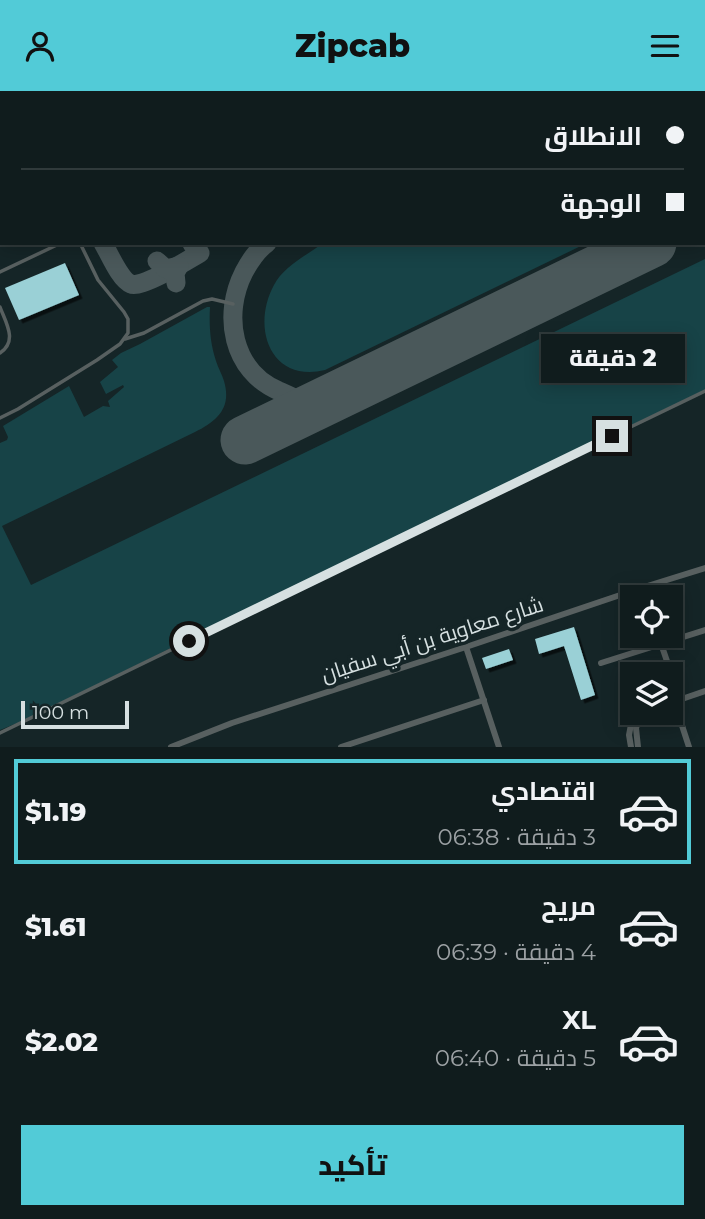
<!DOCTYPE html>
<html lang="ar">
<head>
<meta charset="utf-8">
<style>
  :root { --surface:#101c1d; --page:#192526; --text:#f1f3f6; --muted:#9ca1a4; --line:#303a3b; --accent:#52cbd7 }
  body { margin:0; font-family:Montserrat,Cairo,sans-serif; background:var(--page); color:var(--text); direction:rtl; height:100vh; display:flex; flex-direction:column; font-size:26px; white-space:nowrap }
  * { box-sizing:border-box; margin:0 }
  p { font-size:23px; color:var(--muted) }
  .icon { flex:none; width:38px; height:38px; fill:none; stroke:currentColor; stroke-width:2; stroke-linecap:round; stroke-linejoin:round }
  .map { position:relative; height:656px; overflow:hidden; direction:ltr }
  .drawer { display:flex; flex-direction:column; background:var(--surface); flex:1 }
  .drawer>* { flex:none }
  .hud { position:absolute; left:0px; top:0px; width:705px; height:154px; box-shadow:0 4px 18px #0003,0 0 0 2px var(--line); direction:rtl; display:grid; align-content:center; height:154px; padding:0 21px; background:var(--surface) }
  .tools { position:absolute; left:620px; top:494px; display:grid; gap:14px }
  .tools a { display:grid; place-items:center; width:63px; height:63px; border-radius:0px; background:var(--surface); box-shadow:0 4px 18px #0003,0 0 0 2px var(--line); font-size:35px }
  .scale { position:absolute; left:21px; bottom:18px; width:108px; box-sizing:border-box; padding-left:7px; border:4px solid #d6e0e1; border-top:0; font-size:19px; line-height:24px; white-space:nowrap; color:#d6e0e1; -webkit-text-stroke:5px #152527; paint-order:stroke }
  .end { position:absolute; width:32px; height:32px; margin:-16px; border:9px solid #d6e0e1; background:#111; box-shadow:0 0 0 4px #111 }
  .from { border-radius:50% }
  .bubble { position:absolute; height:49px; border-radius:0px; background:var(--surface); box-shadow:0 4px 18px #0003,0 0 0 2px var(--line); font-size:23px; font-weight:800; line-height:49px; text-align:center; direction:rtl }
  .hud b { display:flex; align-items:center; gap:24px; height:66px; font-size:26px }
  .hud b+b { border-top:2px solid var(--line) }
  .hud i { width:18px; height:18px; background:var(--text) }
  ul { padding:12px 0 0; list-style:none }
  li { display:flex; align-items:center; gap:21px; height:105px; margin:0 14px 10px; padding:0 7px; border:4px solid transparent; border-radius:0px }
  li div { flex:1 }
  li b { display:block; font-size:26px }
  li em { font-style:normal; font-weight:800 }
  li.current { border-color:var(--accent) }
  li>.icon { width:63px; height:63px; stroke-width:1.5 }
  .primary-button { display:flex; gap:14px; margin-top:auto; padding:14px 21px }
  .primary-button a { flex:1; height:80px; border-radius:0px; background:var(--accent); color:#111; font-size:28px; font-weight:800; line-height:80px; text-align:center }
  header { display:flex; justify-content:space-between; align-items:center; height:91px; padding:0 21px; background:var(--accent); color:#111; font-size:32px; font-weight:800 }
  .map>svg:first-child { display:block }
  .green { fill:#174347 }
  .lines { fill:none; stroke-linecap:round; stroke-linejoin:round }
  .taxiway { stroke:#4a585a; stroke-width:19 }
  .runway { stroke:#4a585a; stroke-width:49 }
  .building { fill:#9ad0d6; filter:url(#shadow) }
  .lane { stroke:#586060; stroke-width:3.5 }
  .street { stroke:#586060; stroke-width:6 }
  .route { stroke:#d6e0e1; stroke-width:9 }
  .labels { text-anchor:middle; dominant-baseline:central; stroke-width:7; stroke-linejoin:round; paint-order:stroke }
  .street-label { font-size:21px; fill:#d6e0e1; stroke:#152527 }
</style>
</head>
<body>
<header><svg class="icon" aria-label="menu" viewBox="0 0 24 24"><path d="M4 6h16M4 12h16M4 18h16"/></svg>Zipcab<svg class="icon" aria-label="person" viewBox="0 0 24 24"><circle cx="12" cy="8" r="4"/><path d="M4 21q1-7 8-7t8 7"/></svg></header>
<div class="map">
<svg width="705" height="656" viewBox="0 0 705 656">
  <defs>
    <filter id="shadow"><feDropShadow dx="3.5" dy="3.5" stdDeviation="0" flood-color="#0009"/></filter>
  </defs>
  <rect width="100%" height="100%" fill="#152527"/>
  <g class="green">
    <path d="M 323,152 L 587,152 L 325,279 C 270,292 251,236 274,194 C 283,176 307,164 323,152 Z"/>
    <path d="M 705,168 L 705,299 L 337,475 L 27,628 L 0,639 L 0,352 L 7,349 L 8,346 L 3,335 L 69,295 L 84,326 L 103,315 L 110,316 L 108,310 L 124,296 L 123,294 L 106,303 L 100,291 L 118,276 L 112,269 L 121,262 L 140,253 L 207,216 L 210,216 C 209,234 210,252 216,270 C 218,277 222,283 224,290 C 232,317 217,330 195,341 L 2,435 L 31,494 Z"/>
  </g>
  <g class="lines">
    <g class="taxiway">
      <polyline points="353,0 361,2"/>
      <polyline points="559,2 563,0"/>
      <path d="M 103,152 C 109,162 120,189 131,193 C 141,198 188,169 200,162 L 192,153"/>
      <path d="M 267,152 C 256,160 250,170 244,181 C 222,224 232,280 279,300 C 285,302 292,307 299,308 C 311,309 325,306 336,305"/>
      <polyline points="157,170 166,178 179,175 175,182 176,192"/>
    </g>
    <g class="runway">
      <polyline points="704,127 705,127"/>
      <polyline points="245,349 652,152"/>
    </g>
  </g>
  <g class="building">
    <polygon points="65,172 79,204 19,229 5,197"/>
    <polygon points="574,536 595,604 581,609 564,555 539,563 535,548"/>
    <polygon points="509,558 513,569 486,578 482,567"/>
  </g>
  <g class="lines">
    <g class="lane">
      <polyline points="0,181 61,152"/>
      <path d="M 0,216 C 6,232 18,250 0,262"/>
      <polyline points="125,248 144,242 203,210 212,208 233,213"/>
      <polyline points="0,327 18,318 97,269 120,253 128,242 128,228 124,221 98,189 80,152"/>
      <polyline points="0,642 473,412 705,300"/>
    </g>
    <g class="street">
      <polyline points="58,2 58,0"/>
      <polyline points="118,2 120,0"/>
      <polyline points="0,29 2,29"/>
      <polyline points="0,94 2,93"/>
      <polyline points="658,544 680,608"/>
      <polyline points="466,556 499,656"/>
      <polyline points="601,572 705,539"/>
      <polyline points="679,609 705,600"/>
      <polyline points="674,610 689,656"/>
      <polyline points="171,656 232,632 466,556 641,497 705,477"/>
      <polyline points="341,656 484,609"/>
      <polyline points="631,656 629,644 632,628 646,621"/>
      <polyline points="638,656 636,637 641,624"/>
    </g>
  </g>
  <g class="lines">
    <polyline class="route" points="189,550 612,345"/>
  </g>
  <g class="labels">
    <g class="street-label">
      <text transform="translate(432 548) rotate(-18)">شارع معاوية بن أبي سفيان</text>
    </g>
  </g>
</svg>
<div class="tools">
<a><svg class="icon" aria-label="locate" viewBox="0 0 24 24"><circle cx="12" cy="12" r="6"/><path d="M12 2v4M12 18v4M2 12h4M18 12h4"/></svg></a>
<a><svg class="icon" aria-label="layers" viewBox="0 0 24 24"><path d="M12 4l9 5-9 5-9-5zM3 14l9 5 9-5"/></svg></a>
</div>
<div class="scale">100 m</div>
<i class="end from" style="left:189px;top:550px"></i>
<i class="end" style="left:612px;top:345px"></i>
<div class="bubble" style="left:541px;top:243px;width:144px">2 دقيقة</div>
<div class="hud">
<b><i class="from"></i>الانطلاق</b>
<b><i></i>الوجهة</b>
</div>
</div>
<section class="drawer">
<ul>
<li class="current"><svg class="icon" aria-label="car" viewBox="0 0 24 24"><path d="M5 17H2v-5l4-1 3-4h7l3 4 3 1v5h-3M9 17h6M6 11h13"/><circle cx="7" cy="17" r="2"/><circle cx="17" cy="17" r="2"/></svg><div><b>اقتصادي</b><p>3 دقيقة · 06:38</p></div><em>$1.19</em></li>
<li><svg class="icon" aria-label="car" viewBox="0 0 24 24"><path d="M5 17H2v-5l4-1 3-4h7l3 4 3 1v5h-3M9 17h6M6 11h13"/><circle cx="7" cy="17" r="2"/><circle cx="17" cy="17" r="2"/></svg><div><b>مريح</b><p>4 دقيقة · 06:39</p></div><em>$1.61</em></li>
<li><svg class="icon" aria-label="car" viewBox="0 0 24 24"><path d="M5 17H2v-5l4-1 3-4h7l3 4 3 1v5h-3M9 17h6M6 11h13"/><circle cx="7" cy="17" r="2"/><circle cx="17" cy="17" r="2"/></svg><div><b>XL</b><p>5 دقيقة · 06:40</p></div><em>$2.02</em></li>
</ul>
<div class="primary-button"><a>تأكيد</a></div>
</section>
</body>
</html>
